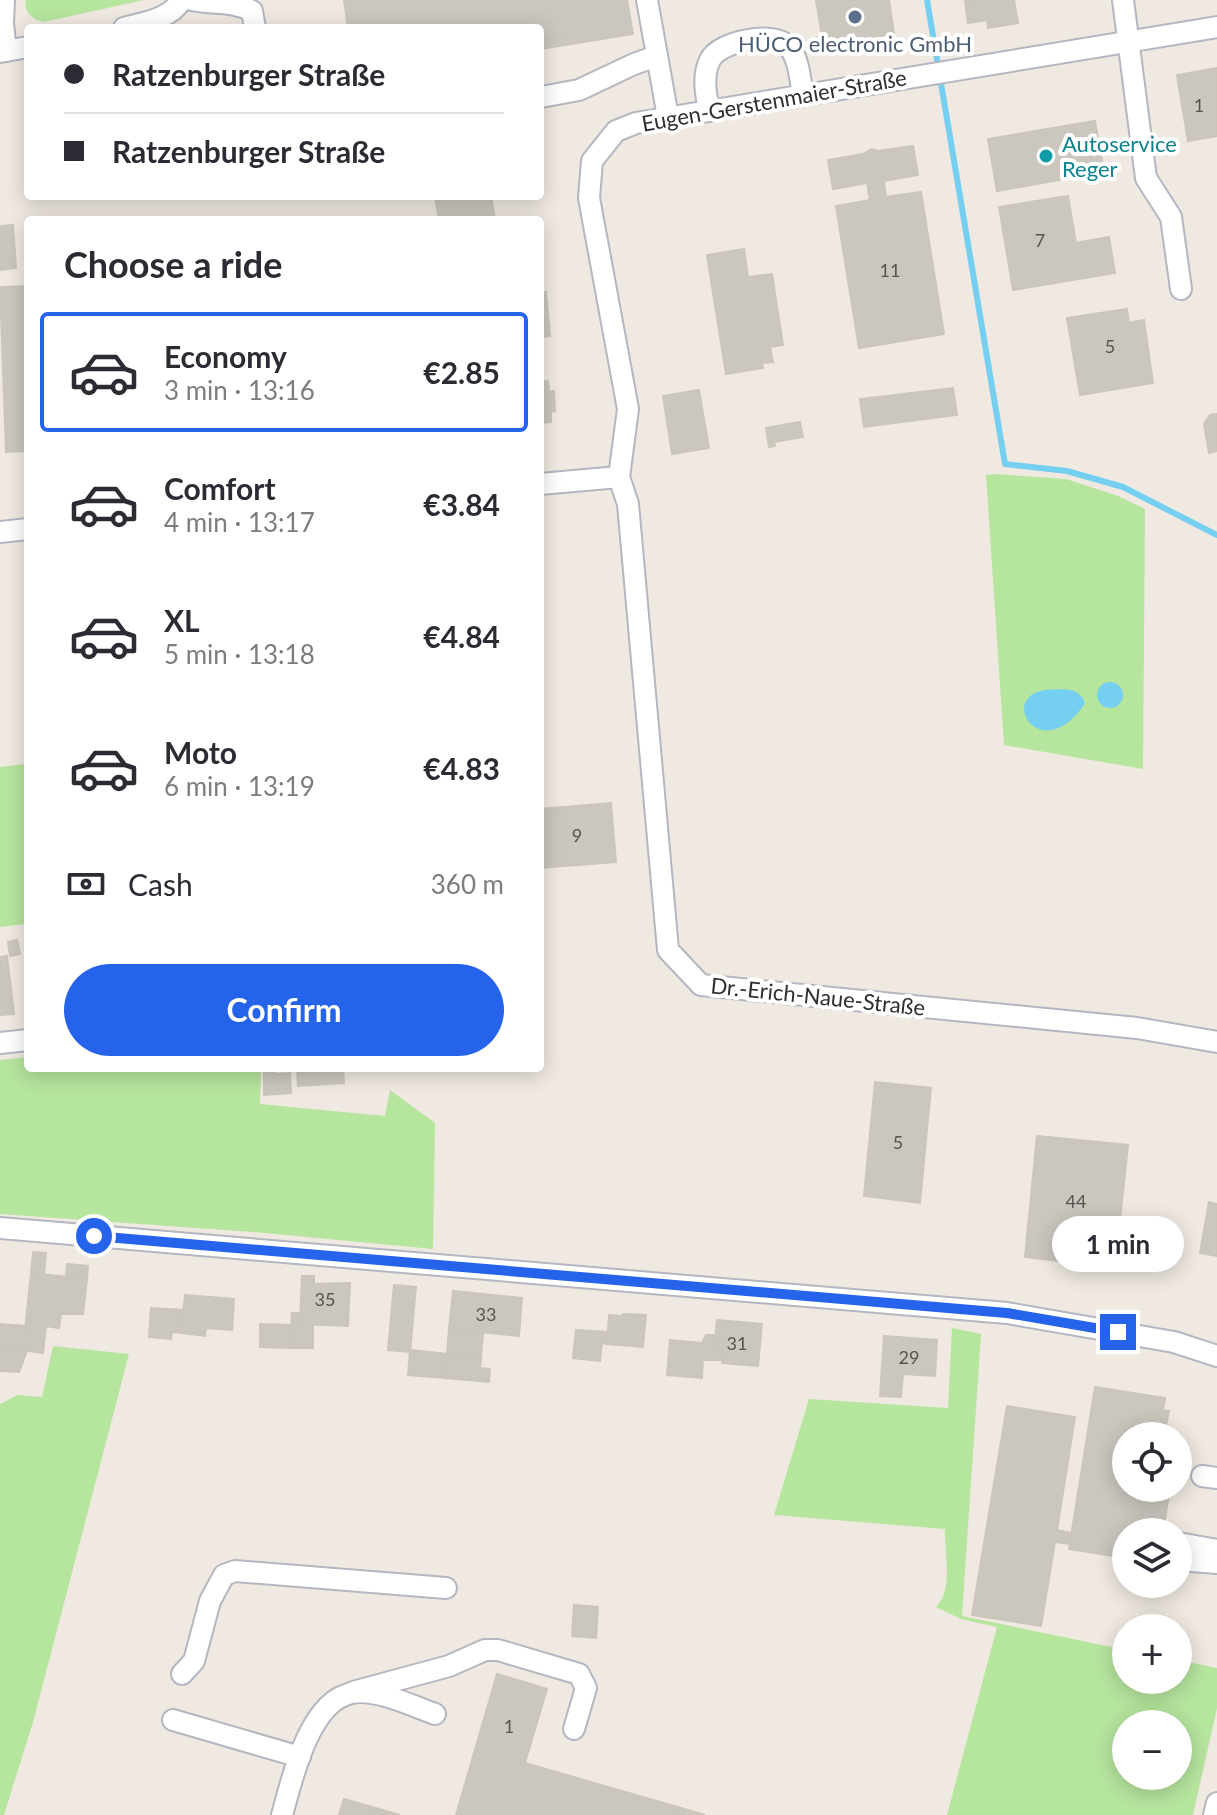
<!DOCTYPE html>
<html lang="en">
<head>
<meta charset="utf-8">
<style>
  :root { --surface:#fff; --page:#f2f2f3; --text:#2b2b33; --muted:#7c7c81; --line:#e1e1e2; --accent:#2563eb }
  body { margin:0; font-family:Lato,sans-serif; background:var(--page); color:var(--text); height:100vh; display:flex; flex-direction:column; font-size:30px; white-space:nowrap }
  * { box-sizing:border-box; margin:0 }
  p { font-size:26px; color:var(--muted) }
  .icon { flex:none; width:44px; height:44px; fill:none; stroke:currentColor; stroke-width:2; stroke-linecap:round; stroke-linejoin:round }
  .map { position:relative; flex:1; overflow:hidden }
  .side { position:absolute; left:24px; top:216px; width:520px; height:856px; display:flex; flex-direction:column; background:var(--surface); border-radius:8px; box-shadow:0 4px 20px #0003 }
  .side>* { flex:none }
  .guide { position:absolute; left:24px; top:24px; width:520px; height:176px; border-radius:8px; box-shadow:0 4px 20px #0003; display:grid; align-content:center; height:176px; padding:0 40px; background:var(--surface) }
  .buttons { position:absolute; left:1112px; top:1422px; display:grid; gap:16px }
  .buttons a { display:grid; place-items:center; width:80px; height:80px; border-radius:50%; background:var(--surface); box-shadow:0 4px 20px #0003; font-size:40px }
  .end { position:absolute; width:36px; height:36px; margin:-18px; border:10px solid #2563eb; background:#fff; box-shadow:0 0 0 4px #fff }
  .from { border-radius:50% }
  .bubble { position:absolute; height:56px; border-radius:28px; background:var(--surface); box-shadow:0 4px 20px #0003; font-size:26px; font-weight:700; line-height:56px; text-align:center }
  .guide b { display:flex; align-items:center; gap:28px; height:76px; font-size:30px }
  .guide b+b { border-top:2px solid var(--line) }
  .guide i { width:20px; height:20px; background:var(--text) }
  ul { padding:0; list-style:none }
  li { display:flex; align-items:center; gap:24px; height:120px; margin:0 16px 12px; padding:0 24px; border:4px solid transparent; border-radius:8px }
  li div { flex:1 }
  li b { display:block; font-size:30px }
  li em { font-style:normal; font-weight:700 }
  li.selected { border-color:var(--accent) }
  li>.icon { width:72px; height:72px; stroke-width:1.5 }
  h2 { padding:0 40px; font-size:36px; line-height:96px }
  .pay { display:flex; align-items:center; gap:20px; height:88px; padding:0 40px; font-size:30px }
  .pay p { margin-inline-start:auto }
  .button { display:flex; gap:16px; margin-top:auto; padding:16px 40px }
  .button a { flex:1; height:92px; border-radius:48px; background:var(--accent); color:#fff; font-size:32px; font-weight:700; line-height:92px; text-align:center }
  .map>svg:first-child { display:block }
  .green { fill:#b6e59e; fill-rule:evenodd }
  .water { fill:#75cff0 }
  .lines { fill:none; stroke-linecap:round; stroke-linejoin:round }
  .stream { stroke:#75cff0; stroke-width:6 }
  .building { fill:#cbc7bf; stroke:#cbc5ba; stroke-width:2 }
  .minor-casing { stroke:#b4b7c1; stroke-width:24 }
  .minor { stroke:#fff; stroke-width:20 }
  .route { stroke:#2563eb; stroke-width:10 }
  .service-dot { fill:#5c6f8a; stroke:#fff; stroke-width:3 }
  .culture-dot { fill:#0f9aa8; stroke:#fff; stroke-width:3 }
  .labels { text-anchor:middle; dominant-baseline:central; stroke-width:8; stroke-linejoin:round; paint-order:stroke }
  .number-label { font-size:18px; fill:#555452 }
  .service-label { font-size:22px; fill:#4e5e75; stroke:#fff }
  .street-label { font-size:22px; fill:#2e2e2e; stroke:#fff }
  .culture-label { font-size:22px; fill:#0d838f; stroke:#fff; text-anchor:start }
</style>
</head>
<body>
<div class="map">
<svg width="1217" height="1815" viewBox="0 0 1217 1815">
  <rect width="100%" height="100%" fill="#efe9e1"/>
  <g class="green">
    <path d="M 26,0 L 144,0 L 44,22 C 33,20 23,12 26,0 Z"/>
    <polygon points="997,474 1066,479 1118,496 1145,509 1143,769 1004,745 986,475"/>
    <polygon points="26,764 25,924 0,927 0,767"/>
    <polygon points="28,1057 28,1068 261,1068 260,1104 385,1116 390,1090 435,1123 433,1249 253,1232 0,1214 0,1060"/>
    <path d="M 952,1328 L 981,1334 L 962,1616 L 1126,1650 L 1126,1680 L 1178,1680 L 1178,1660 L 1217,1668 L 1217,1708 L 1193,1815 L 947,1815 L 997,1627 L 961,1619 L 936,1607 C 954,1590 944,1551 945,1529 L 774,1515 L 809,1399 L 948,1408 ZM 1178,1724 L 1178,1776 L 1126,1776 L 1126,1724 Z"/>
    <polygon points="53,1346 129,1354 33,1722 4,1815 0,1815 0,1404 18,1395 42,1397"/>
  </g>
  <g class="water">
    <circle cx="1110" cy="695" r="13"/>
    <path d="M 1045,690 C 1060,689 1080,686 1085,703 C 1043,768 996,698 1045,690 Z"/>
  </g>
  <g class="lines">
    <polyline class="stream" points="927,0 1005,464 1067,471 1123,487 1217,535"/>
  </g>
  <g class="building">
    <polygon points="344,0 627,0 633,34 540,49 540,28 348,28"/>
    <polygon points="816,0 889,0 894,34 832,44 832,52 820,54 816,51 814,38 822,36"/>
    <polygon points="1014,0 1018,23 988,28 987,20 968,23 965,1"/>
    <polygon points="1217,68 1217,136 1188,141 1177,75"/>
    <polygon points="1095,121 1104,172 997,191 988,139"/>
    <polygon points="913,146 918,175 884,181 886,197 921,192 944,334 859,348 836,206 870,200 867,183 833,189 828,160 863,154 872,149 878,151"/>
    <polygon points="435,196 491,196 495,220 439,220"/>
    <polygon points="1068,196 1076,243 1109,237 1115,273 1013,290 999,207"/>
    <polygon points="13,225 16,268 0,270 0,226"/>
    <polygon points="744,249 748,277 772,274 783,345 770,347 773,362 762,363 763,368 726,374 707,255"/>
    <polygon points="28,286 28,451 6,452 0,287"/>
    <polygon points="546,292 550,336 540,337 540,293"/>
    <polygon points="1127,309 1129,323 1144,320 1153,383 1080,395 1067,318"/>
    <polygon points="548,381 549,392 554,391 555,411 551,412 551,422 540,423 540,382"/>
    <polygon points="953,388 957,415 864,427 860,399"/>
    <polygon points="699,390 709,448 672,454 663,396"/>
    <polygon points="1217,414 1217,451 1209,453 1204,424 1210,415"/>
    <polygon points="800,422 803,437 774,442 775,446 769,447 766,428"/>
    <polygon points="611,803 616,862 540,868 540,809"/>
    <polygon points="17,940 20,954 10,956 8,942"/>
    <polygon points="7,956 14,1014 0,1015 0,957"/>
    <polygon points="264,1068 274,1068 274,1074 290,1073 291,1093 264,1095"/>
    <polygon points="297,1068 343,1068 344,1083 298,1086"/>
    <polygon points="875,1082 931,1088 920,1203 864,1196"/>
    <polygon points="1037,1136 1128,1145 1115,1268 1025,1257"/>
    <polygon points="1209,1202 1217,1204 1217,1256 1200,1253"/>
    <polygon points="33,1252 46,1253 44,1274 31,1273"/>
    <polygon points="67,1264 88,1266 87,1279 66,1277"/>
    <polygon points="31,1273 87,1279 83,1314 61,1314 59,1328 46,1326 43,1353 23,1350"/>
    <polygon points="302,1276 314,1276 314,1284 350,1283 348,1326 300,1324"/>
    <polygon points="394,1285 416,1287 410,1352 388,1350"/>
    <polygon points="453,1291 522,1298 519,1336 449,1329"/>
    <polygon points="185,1295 234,1299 232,1330 206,1328 205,1336 181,1333"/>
    <polygon points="151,1308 184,1310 181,1333 172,1332 171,1339 149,1337"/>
    <polygon points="292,1313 301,1313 300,1324 313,1324 313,1348 290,1348"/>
    <polygon points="623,1314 646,1315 643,1347 607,1344 609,1315 623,1316"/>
    <polygon points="717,1320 762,1324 758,1366 722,1363 723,1351 714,1350"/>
    <polygon points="0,1324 25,1326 23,1350 0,1348"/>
    <polygon points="260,1324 291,1325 290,1348 260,1347"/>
    <polygon points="449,1329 483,1332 481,1358 447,1355"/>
    <polygon points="576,1330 607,1332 607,1344 602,1343 600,1361 573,1358"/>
    <polygon points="706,1335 715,1335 714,1350 723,1351 722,1360 703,1360 702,1378 667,1375 670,1340 702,1343"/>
    <polygon points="884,1336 937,1340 935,1376 903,1374 901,1397 880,1396"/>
    <polygon points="0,1348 27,1351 19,1372 0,1371"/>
    <polygon points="410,1350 447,1354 445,1378 408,1375"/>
    <polygon points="447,1355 481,1358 480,1368 490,1369 489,1382 445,1378"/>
    <polygon points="1095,1387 1165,1398 1163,1410 1169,1411 1165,1430 1159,1430 1158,1436 1126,1436 1126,1488 1170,1488 1163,1532 1126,1532 1126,1558 1069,1549"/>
    <polygon points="1007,1406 1075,1417 1057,1530 1072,1533 1070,1544 1055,1542 1041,1626 972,1615"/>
    <polygon points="574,1605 598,1607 596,1638 572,1636"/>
    <polygon points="497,1674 547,1689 525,1763 705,1815 456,1815"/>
    <polygon points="344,1799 400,1815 339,1815"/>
  </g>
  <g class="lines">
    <defs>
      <g id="minor">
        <polyline points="4,0 3,23 6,51"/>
        <path d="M 192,0 C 215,5 231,0 252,11 L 255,28"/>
        <polyline points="647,0 668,117"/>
        <polyline points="1123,0 1146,178 1171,217 1181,289"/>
        <path d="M 124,28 C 146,22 168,20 182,0"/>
        <polyline points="0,52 28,47"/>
        <polyline points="541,97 579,90 634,64 657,56"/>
        <path d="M 709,111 C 706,95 702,76 710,60 C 719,41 775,30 789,47 C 799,59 800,79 803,95"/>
        <polyline points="619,477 628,504 668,950 701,985 1137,1028 1217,1042"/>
        <polyline points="619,477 628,409 589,198 592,161 616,131 636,123 1217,27"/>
        <polyline points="540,484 619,477"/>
        <polyline points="0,532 28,529"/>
        <polyline points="0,1043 28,1040"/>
        <polyline points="0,1228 1007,1313 1174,1342 1217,1356"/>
        <polyline points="1202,1476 1217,1478"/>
        <polyline points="1178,1543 1217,1550"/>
        <polyline points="1178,1560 1217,1563"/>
        <polyline points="182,1674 194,1661 210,1601 224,1575 235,1571 446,1588"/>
        <polyline points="353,1692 449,1666 485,1650 498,1650 579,1674 586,1688 574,1729"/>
        <polyline points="173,1720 300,1757"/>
        <path d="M 282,1815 C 292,1779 309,1701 352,1693 C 375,1688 413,1706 435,1714"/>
        <polyline points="1214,1815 1217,1803"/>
      </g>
    </defs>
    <use href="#minor" class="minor-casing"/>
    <use href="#minor" class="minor"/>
  </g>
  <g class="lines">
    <polyline class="route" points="94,1236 1007,1313 1118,1332"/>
  </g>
  <circle class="service-dot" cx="855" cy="17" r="8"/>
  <circle class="culture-dot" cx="1046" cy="156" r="8"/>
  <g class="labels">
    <g class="number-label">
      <text x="1199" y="105">1</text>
      <text x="1040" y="240">7</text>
      <text x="890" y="270">11</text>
      <text x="1110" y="346">5</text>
      <text x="577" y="835">9</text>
      <text x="898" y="1142">5</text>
      <text x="1076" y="1201">44</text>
      <text x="325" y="1299">35</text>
      <text x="486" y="1314">33</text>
      <text x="737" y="1343">31</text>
      <text x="909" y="1357">29</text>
      <text x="509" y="1726">1</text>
    </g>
    <g class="service-label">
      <text x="855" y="43">HÜCO electronic GmbH</text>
    </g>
    <g class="street-label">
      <text transform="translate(774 100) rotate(-10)">Eugen-Gerstenmaier-Straße</text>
      <text transform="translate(818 996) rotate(6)">Dr.-Erich-Naue-Straße</text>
    </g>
    <g class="culture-label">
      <text x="1062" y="143">Autoservice<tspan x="1062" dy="25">Reger</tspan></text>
    </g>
  </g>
</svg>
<div class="buttons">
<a><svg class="icon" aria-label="locate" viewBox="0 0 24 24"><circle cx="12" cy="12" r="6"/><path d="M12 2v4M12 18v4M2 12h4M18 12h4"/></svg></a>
<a><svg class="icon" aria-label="layers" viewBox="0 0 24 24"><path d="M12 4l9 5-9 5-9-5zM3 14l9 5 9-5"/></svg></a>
<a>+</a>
<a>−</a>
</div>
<i class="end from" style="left:94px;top:1236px"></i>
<i class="end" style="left:1118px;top:1332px"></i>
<div class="bubble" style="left:1052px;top:1216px;width:132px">1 min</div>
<div class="guide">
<b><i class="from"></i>Ratzenburger Straße</b>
<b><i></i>Ratzenburger Straße</b>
</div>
<section class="side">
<h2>Choose a ride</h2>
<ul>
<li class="selected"><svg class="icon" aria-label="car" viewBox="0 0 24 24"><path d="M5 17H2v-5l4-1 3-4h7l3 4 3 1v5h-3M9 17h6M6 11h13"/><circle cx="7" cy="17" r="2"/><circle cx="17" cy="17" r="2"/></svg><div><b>Economy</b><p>3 min · 13:16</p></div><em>€2.85</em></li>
<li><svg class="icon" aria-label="car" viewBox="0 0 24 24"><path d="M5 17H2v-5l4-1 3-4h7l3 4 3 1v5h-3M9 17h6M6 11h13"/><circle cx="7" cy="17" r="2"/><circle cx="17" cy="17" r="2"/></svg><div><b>Comfort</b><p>4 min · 13:17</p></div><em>€3.84</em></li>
<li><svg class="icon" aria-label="car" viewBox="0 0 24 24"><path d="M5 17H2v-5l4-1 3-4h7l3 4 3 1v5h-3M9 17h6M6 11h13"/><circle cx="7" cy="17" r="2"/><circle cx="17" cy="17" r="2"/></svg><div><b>XL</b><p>5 min · 13:18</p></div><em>€4.84</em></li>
<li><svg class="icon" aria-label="car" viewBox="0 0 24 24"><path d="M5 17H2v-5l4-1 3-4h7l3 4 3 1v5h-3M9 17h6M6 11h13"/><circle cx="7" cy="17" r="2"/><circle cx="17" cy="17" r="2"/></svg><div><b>Moto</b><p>6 min · 13:19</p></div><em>€4.83</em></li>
</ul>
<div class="pay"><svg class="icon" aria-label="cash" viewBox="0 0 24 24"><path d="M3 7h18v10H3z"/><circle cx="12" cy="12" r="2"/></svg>Cash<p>360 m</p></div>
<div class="button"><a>Confirm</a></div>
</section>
</div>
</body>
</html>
